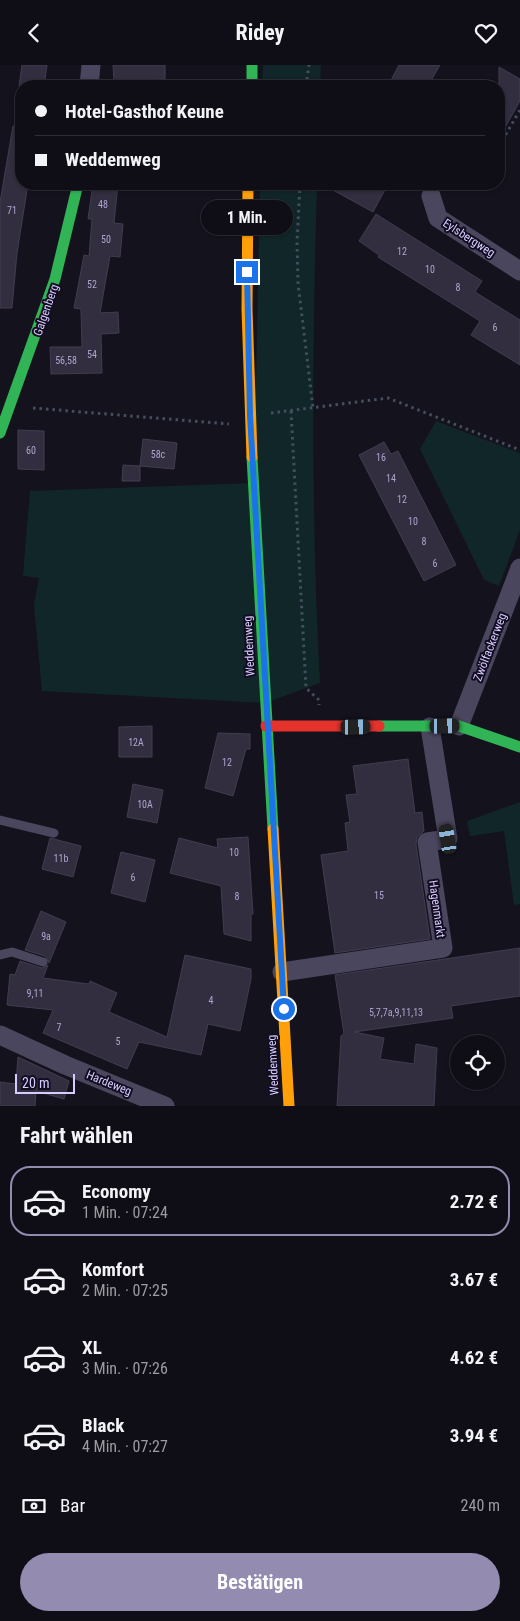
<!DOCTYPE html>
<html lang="de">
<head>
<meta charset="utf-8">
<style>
  :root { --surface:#0f0e16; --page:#1d1c23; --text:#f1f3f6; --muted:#9b9ca1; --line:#2f2e35; --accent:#938bb0 }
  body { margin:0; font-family:"Roboto Condensed",sans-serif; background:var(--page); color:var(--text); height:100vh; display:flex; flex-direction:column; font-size:19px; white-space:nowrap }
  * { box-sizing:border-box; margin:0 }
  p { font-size:16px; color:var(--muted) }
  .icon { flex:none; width:28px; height:28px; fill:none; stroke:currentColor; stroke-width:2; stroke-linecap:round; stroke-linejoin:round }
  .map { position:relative; height:1041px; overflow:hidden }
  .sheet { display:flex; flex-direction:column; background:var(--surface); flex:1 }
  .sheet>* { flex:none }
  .guide { position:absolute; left:15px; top:15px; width:490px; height:110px; border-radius:20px; box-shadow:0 1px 4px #0004,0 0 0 1px var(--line); display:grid; align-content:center; height:110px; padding:0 20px; background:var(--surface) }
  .controls { position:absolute; left:450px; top:970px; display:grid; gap:10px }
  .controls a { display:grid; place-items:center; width:55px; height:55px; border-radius:50%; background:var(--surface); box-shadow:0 1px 4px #0004,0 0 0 1px var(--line); font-size:25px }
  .scale { position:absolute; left:15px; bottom:12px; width:60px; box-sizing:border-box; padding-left:5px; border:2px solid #d8ccff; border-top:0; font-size:14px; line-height:18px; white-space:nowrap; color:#d8ccff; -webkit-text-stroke:4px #120d21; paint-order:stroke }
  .end { position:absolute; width:22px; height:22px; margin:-11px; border:6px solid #1a73e8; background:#fff; box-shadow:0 0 0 2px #fff }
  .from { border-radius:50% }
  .bubble { position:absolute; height:35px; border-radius:18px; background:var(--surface); box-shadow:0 1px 4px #0004,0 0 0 1px var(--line); font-size:16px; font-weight:700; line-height:35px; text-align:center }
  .car { position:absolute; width:15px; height:30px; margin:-15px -8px; border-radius:6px; box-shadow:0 0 4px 1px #0007; background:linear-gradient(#222 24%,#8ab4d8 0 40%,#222 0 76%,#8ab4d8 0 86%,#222 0) }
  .guide b { display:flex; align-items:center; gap:18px; height:48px; font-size:19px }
  .guide b+b { border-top:1px solid var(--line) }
  .guide i { width:12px; height:12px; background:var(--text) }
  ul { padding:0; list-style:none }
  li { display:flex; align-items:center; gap:15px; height:70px; margin:0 10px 8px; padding:0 10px; border:2px solid transparent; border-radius:20px }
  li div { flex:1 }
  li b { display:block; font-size:19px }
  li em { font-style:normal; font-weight:700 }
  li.selected { border-color:var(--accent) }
  li>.icon { width:45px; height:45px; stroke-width:1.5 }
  h2 { padding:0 20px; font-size:22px; line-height:60px }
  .pay { display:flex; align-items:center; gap:12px; height:55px; padding:0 20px; font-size:19px }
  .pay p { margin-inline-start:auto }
  .button { display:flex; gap:10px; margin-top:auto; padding:10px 20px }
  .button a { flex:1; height:58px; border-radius:30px; background:var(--accent); color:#fff; font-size:20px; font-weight:700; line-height:58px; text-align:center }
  header { display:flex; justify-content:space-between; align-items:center; height:65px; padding:0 20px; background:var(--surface); font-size:22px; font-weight:700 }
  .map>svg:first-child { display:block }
  .green { fill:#112629 }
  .building { fill:#332e3f; stroke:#423c50 }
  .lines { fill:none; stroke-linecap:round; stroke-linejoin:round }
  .path { stroke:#444f5e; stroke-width:3; stroke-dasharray:2.5 4; stroke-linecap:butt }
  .lane { stroke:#4a465d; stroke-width:9 }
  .street { stroke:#4a465d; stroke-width:19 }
  .fast { stroke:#30b455; stroke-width:11 }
  .slow { stroke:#ff9f0a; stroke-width:11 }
  .jam { stroke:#e5322d; stroke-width:11 }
  .route { stroke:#1a73e8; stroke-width:6 }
  .labels { text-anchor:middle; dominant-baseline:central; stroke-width:4; stroke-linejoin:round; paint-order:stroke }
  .number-label { font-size:10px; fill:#afa4cf }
  .street-label { font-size:12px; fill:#d8ccff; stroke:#120d21 }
</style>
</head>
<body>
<header><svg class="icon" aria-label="back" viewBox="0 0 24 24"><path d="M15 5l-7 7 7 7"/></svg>Ridey<svg class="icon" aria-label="heart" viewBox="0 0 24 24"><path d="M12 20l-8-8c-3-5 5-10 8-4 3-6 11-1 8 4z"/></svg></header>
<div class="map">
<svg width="520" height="1041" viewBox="0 0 520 1041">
  <rect width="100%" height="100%" fill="#14121d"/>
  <g class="green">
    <polygon points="263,0 321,0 320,21 262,21"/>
    <path d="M 260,119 L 317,119 C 312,285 311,452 320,618 L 265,638 L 42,626 L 34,540 L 39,513 L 23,511 L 30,426 L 254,418 Z"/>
    <polygon points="436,356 520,388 520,465 499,521 484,515 420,384"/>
    <polygon points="520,737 520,839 514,840 504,766 470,771 467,756"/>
  </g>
  <g class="building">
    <polygon points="22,0 47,0 44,21 19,21"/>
    <polygon points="113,0 165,0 165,14 114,16"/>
    <polygon points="399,0 440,0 428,21 388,21"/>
    <polygon points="499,2 520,14 520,36 499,73"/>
    <polygon points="13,61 21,61 21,119 28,119 17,188 12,243 0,243 0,137"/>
    <polygon points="93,119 118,119 114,158 123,159 120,192 110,191 100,248 118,247 119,268 101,269 102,308 51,309 50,282 82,282 81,244 74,243 84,190 89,191 92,154 88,154"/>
    <polygon points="322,119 388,119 373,147"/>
    <polygon points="376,149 482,216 475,227 520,255 520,300 471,270 480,256 378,192 379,190 359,176"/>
    <polygon points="18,365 44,366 44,405 18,404"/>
    <polygon points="143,374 177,378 174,404 140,401"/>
    <polygon points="384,377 391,389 398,386 456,500 424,516 359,390"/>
    <polygon points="123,400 140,401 140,416 122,416"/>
    <polygon points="152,661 152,692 119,692 119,662"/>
    <polygon points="218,668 250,669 250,684 246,684 233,731 205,723"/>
    <polygon points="408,694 415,748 422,747 424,766 417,772 416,779 430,874 335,888 321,790 348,786 345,758 350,757 346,730 357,729 353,701"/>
    <polygon points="133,719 163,725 157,758 127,752"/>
    <polygon points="248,772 253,849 251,849 251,876 224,869 221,821 170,808 179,773 218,783 217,774"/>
    <polygon points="50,773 81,781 73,812 42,804"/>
    <polygon points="121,787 155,795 145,837 111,828"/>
    <polygon points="41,846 66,857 49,898 45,891 25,885"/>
    <polygon points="520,883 520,931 451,941 453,953 354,967 384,973 380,994 414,999 416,979 437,983 434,1041 337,1041 341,971 344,969 335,910"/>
    <polygon points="185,890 251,904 251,914 240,966 208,959 201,990 139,977 127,1004 43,968 53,945 7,940 10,909 15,910 20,896 42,903 48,900 43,913 89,919 90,916 117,928 109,947 167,972"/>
    <polygon points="18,992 69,1016 64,1034 36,1026 35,1041 0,1041 0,1017 16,1019"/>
  </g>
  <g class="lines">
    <g class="path">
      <polyline points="306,21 309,0"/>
      <polyline points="499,81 520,45"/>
      <polyline points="300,119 297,177 298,218 313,343"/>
      <polyline points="448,123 456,119"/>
      <polyline points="33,343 229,359"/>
      <polyline points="291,346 306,623 319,635 319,640"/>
      <polyline points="271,348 388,333 520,385"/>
    </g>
    <g class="lane">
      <polyline points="0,755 54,768"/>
      <polyline points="0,890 12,887 43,897"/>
    </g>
    <g class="street">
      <polyline points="89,21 91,0"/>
      <polyline points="431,131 438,153 520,206"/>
      <polyline points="459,661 520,503"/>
      <polyline points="282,907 443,883 427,777 448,774 430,662"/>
      <polyline points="0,970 65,1000 165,1041"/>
    </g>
    <g class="fast">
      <polyline points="252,0 252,21"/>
      <polyline points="0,368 55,214 78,119"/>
      <polyline points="252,392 273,764"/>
      <polyline points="379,661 459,661 520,682"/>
    </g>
    <g class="slow">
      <polyline points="248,119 247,244 252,392"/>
      <polyline points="273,764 289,1041"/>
    </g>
    <polyline class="jam" points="266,661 379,661"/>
  </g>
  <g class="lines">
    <polyline class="route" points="247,207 250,350 284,944"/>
  </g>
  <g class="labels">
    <g class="number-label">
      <text x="103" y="139">48</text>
      <text x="12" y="145">71</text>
      <text x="106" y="174">50</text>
      <text x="402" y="186">12</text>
      <text x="430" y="204">10</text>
      <text x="92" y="219">52</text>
      <text x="458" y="222">8</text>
      <text x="495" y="262">6</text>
      <text x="92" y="289">54</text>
      <text x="66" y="295">56,58</text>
      <text x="31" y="385">60</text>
      <text x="158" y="389">58c</text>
      <text x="381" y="392">16</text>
      <text x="391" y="413">14</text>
      <text x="402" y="434">12</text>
      <text x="413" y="456">10</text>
      <text x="424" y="476">8</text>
      <text x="435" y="498">6</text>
      <text x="136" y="677">12A</text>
      <text x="227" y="697">12</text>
      <text x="145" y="739">10A</text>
      <text x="234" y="787">10</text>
      <text x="61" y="793">11b</text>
      <text x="133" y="812">6</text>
      <text x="379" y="830">15</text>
      <text x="237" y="831">8</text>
      <text x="46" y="871">9a</text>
      <text x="35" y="928">9,11</text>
      <text x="211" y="935">4</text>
      <text x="396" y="947">5,7,7a,9,11,13</text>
      <text x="59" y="962">7</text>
      <text x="118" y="976">5</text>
    </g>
    <g class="street-label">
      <text transform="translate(469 173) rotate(33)">Eylsbergweg</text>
      <text transform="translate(46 245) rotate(-71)">Galgenberg</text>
      <text transform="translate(249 581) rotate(-93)">Weddemweg</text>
      <text transform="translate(490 582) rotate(-69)">Zwölfackerweg</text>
      <text transform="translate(437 844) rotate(82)">Hagenmarkt</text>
      <text transform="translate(273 1000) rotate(-93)">Weddemweg</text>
      <text transform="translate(109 1018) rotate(22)">Hardeweg</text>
    </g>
  </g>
</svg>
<div class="controls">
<a><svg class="icon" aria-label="locate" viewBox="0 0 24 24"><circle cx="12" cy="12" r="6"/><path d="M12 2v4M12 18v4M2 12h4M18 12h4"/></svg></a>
</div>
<div class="scale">20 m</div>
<i class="end from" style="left:284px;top:944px"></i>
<i class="end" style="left:247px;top:207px"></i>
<div class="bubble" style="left:201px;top:135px;width:92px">1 Min.</div>
<i class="car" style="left:445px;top:661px;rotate:89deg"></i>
<i class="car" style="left:356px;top:662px;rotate:89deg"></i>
<i class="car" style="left:448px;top:774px;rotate:351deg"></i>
<div class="guide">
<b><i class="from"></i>Hotel-Gasthof Keune</b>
<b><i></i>Weddemweg</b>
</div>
</div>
<section class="sheet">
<h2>Fahrt wählen</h2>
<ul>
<li class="selected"><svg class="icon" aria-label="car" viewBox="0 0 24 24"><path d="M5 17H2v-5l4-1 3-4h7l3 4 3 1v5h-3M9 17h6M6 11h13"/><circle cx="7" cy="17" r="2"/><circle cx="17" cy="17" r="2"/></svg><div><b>Economy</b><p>1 Min. · 07:24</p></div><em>2.72 €</em></li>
<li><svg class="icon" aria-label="car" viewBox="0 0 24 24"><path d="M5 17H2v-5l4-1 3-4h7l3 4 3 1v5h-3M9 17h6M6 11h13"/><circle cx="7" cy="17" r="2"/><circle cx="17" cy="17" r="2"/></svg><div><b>Komfort</b><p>2 Min. · 07:25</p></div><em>3.67 €</em></li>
<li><svg class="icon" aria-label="car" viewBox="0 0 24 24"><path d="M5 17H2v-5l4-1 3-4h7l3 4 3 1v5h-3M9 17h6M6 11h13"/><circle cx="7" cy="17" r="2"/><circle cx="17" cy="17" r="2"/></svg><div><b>XL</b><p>3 Min. · 07:26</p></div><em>4.62 €</em></li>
<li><svg class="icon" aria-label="car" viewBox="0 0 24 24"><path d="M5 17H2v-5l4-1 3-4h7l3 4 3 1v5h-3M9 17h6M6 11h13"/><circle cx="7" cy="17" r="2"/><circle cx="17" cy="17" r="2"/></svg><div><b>Black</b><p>4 Min. · 07:27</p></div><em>3.94 €</em></li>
</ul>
<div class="pay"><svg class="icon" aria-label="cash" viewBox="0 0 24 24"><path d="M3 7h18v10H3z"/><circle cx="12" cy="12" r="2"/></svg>Bar<p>240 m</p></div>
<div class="button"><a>Bestätigen</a></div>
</section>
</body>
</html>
